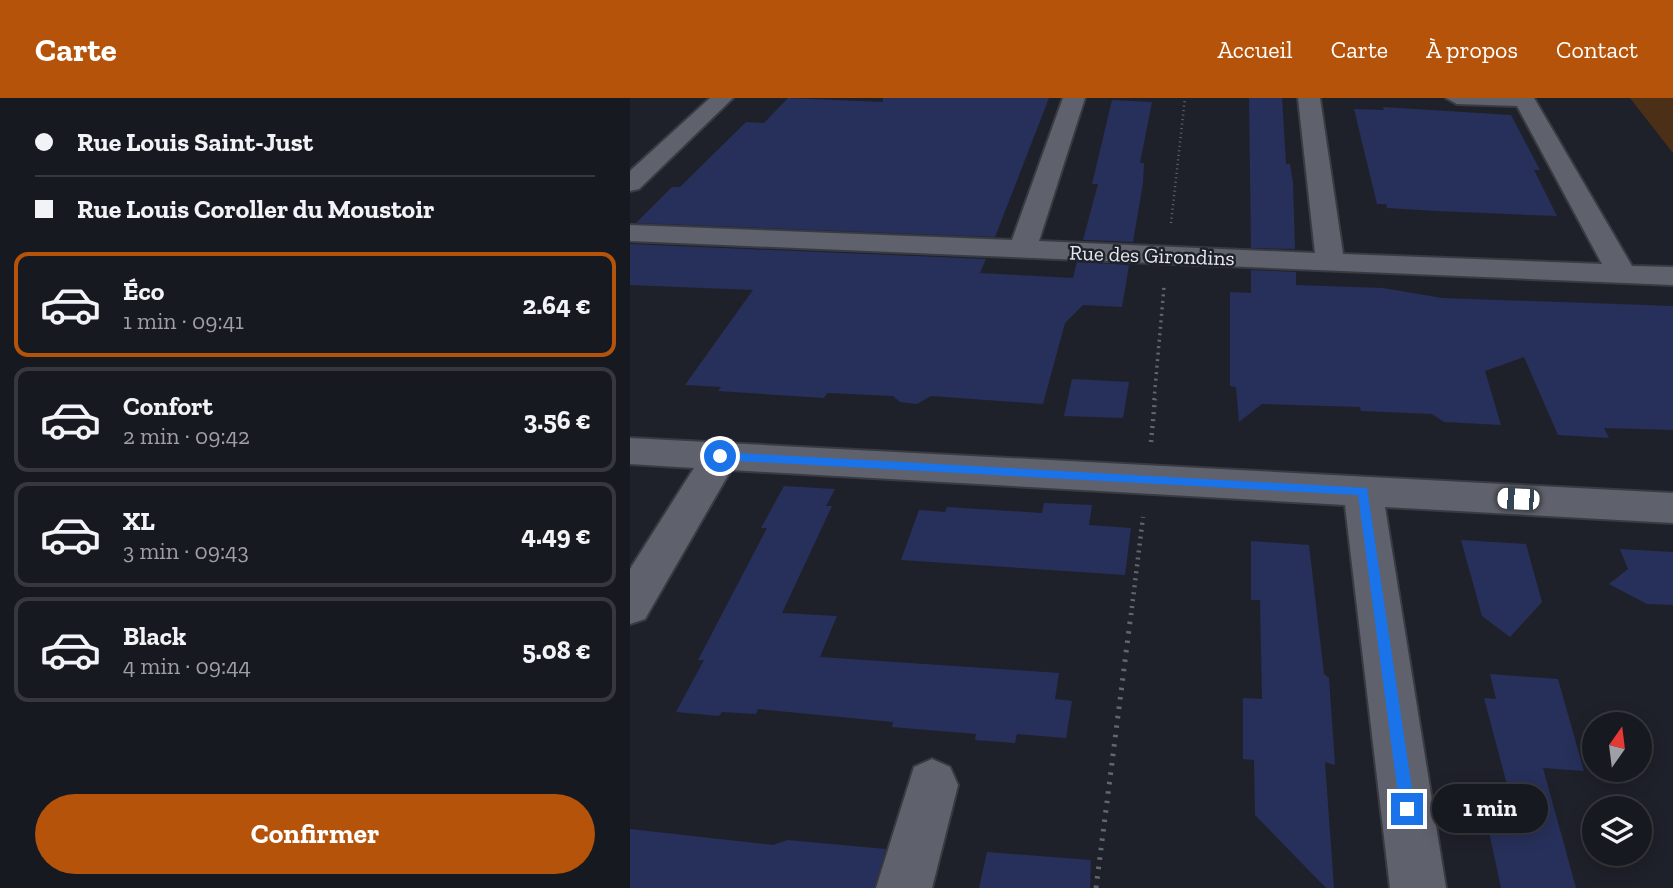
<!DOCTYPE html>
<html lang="fr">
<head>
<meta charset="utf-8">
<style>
  :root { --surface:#171920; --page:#24262d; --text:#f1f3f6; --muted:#9ea0a5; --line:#36383e; --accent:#b45309 }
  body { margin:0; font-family:"Zilla Slab",serif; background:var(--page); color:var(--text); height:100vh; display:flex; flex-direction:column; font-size:26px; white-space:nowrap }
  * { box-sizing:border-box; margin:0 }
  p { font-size:23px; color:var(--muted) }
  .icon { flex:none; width:38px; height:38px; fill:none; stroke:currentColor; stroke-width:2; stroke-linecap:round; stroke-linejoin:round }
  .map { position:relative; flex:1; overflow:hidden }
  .panel { display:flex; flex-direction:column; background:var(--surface); width:630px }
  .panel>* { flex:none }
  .hud { display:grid; align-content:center; height:154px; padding:0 35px; background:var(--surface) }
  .needle { width:46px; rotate:14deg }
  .tools { position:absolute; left:952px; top:614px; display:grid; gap:14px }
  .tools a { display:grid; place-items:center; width:70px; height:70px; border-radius:50%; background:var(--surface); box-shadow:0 4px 18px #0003,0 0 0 2px var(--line); font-size:35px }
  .end { position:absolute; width:32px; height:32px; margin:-16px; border:9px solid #1a73e8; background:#fff; box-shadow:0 0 0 4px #fff }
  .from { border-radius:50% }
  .bubble { position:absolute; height:49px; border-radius:24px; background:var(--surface); box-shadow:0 4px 18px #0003,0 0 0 2px var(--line); font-size:23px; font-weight:700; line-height:49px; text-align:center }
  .car { position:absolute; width:21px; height:42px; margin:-21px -10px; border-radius:9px; box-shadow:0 0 5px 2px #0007; background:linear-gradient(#fff 24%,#345 0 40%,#fff 0 76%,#345 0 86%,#fff 0) }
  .hud b { display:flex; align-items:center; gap:24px; height:66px; font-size:26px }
  .hud b+b { border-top:2px solid var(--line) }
  .hud i { width:18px; height:18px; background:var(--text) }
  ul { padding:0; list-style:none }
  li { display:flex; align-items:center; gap:21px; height:105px; margin:0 14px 10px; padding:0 21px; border:4px solid var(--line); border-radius:14px }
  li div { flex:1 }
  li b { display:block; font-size:26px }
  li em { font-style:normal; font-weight:700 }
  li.current { border-color:var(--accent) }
  li>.icon { width:63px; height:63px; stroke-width:1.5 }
  .primary-button { display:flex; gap:14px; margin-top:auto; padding:14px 35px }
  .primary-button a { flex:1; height:80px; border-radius:42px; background:var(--accent); color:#fff; font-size:28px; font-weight:700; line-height:80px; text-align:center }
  header { display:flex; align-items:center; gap:42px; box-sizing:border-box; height:98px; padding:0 35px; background:var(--accent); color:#fff }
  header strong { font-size:33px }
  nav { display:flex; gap:38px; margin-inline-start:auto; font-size:24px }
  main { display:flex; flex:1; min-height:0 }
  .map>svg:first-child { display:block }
  .green { fill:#4b3017 }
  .building { fill:#27305a }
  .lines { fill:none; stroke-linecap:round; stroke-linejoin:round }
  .minor-casing { stroke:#393b42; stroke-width:4 }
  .path-far3 { stroke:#64666e; stroke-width:2.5; stroke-dasharray:1 3.5; stroke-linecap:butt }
  .path-far2 { stroke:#64666e; stroke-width:3.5; stroke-dasharray:2 4.5; stroke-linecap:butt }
  .path-far1 { stroke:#64666e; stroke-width:4.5; stroke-dasharray:2 5; stroke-linecap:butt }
  .path { stroke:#64666e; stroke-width:5; stroke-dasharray:2.5 7; stroke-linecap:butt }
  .minor { fill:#5f626c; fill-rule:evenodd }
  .route { fill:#1a73e8 }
  .labels { text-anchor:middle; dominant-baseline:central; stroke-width:5; stroke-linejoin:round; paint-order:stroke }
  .far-street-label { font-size:21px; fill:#e5e7ed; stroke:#1f212a }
</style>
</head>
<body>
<header>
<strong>Carte</strong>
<nav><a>Accueil</a><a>Carte</a><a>À propos</a><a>Contact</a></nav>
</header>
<main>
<section class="panel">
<div class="hud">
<b><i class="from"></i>Rue Louis Saint-Just</b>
<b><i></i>Rue Louis Coroller du Moustoir</b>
</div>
<ul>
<li class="current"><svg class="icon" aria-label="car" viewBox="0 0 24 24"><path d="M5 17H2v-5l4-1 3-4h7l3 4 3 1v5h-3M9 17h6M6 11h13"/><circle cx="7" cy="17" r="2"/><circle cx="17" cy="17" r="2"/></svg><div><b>Éco</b><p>1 min · 09:41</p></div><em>2.64 €</em></li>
<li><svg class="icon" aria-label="car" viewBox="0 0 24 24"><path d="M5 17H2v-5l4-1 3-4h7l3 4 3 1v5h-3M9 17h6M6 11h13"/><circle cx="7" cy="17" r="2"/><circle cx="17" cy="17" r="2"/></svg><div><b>Confort</b><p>2 min · 09:42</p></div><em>3.56 €</em></li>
<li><svg class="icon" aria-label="car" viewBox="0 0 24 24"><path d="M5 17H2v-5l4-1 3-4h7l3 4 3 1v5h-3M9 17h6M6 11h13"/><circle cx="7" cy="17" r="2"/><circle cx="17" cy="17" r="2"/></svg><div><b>XL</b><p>3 min · 09:43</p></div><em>4.49 €</em></li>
<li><svg class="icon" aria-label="car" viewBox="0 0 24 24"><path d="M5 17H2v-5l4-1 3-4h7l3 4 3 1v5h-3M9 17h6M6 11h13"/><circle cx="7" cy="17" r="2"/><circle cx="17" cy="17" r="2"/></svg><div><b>Black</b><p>4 min · 09:44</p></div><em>5.08 €</em></li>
</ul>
<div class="primary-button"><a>Confirmer</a></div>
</section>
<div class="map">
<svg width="1043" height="790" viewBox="0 0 1043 790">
  <rect width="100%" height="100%" fill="#1f212a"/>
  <polygon class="green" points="1000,0 1043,0 1043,55"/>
  <g class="building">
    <polygon points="158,0 253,4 253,0 419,0 365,139 6,125 42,89 50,89 116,24 134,25"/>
    <polygon points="619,0 652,0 656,66 660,66 663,85 665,151 621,150"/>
    <polygon points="482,2 522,4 510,65 514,65 513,85 503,144 453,142 468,86 462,86"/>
    <polygon points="753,9 881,17 910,72 904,72 927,118 807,113 757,110 756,106 747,106 724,11 754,12"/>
    <polygon points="0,146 356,161 350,175 443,180 447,164 499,167 492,209 453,207 435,225 413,306 301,298 287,306 270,304 263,298 197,295 194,300 88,293 91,289 55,287 123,192 0,187"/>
    <polygon points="621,172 666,174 666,187 753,190 812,200 1043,208 1043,332 974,330 979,340 928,337 894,259 855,273 871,327 814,324 802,316 731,313 730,309 632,306 609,324 606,289 600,288 600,194 621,195"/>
    <polygon points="442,281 499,284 493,320 434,318"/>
    <polygon points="154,388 205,391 196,408 202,408 152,515 207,518 190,559 429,575 425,601 442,603 436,640 387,636 385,645 345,642 346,636 262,629 263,624 128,611 126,616 92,614 89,618 46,614 74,562 68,562 137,430 131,430"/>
    <polygon points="414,405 462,407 459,427 501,430 495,477 271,462 289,412 315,414 317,409 412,415"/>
    <polygon points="831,442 896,446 912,504 880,539 852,518"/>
    <polygon points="621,443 679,447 694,576 699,580 705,667 695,664 704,790 696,790 625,717 624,662 613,661 613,600 632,601 630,502 621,502"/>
    <polygon points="990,451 1043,454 1043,507 1017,506 979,486 998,471"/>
    <polygon points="860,576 928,581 954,673 913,670 946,790 871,790 858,729 889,732 854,600 866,601"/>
    <polygon points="0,731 143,747 157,742 256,751 244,790 0,790"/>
    <polygon points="357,754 461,762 460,790 349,790"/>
  </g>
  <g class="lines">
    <defs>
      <g id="minor">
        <polygon points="80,0 103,0 9,91 0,93 0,73"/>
        <polygon points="433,0 455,0 409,143 685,155 668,0 690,0 713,156 972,166 887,8 827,6 816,0 904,0 1002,168 1043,169 1043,187 0,143 0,127 382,142"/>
        <polygon points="0,340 1043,395 1043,425 755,409 816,790 760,790 715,407 101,372 15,521 0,526 0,471 64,370 0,366"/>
        <polygon points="302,661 320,669 328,687 302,790 246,790 284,669"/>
      </g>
    </defs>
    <use href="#minor" class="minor-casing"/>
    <polyline class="path-far3" points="541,125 555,0"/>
    <polyline class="path-far2" points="524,302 534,189"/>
    <g class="path-far1">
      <polyline points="521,344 525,301"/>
      <polyline points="501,517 513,419"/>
    </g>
    <polyline class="path" points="466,790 501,516"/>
    <use href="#minor" class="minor"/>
  </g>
  <polygon class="route" points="90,354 737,390 785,711 783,716 777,718 770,711 728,397 90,362 85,358"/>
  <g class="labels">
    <g class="far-street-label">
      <text transform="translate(522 157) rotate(2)">Rue des Girondins</text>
    </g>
  </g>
</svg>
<div class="tools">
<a><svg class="needle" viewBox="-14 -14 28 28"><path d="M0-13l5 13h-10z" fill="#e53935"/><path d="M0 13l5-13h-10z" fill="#9ea0a5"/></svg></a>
<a><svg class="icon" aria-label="layers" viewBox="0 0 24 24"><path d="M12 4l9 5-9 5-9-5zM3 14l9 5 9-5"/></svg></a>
</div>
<i class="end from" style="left:90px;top:358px"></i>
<i class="end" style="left:777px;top:711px"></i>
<div class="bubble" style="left:802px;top:686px;width:116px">1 min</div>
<i class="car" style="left:888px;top:401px;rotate:273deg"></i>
</div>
</main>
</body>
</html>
